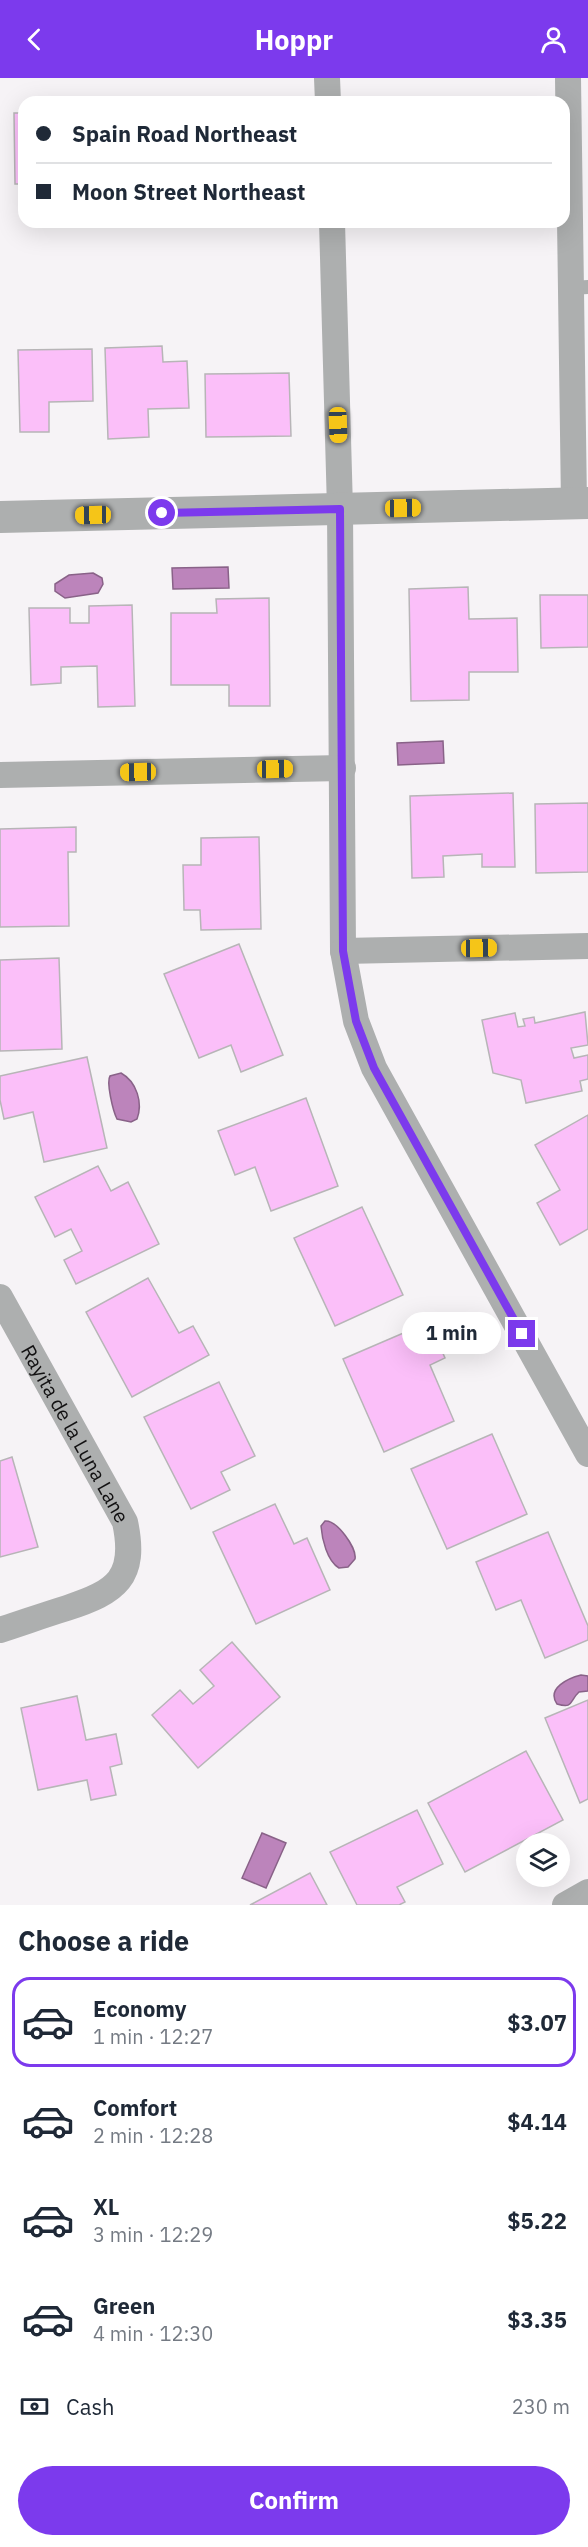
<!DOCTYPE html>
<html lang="en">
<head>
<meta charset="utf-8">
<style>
  :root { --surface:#fff; --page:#f6f6f7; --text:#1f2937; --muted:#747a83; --line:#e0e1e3; --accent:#7c3aed }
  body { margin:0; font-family:"IBM Plex Sans",sans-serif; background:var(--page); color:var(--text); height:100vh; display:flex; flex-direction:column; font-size:22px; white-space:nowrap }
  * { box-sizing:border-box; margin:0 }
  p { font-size:20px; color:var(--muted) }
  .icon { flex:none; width:33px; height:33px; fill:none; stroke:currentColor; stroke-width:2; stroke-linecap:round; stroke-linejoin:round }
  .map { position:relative; height:1827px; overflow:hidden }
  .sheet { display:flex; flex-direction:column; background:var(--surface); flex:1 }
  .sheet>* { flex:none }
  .banner { position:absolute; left:18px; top:18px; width:552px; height:132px; border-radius:18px; box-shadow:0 6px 24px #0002; display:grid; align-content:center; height:132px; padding:0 18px; background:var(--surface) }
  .buttons { position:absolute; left:516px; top:1755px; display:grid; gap:12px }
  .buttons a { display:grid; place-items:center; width:54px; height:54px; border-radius:50%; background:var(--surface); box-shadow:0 6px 24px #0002; font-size:30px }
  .end { position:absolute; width:27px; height:27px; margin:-14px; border:8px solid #7c3aed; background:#fff; box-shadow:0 0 0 3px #fff }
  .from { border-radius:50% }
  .bubble { position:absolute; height:42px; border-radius:21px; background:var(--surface); box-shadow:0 6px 24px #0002; font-size:20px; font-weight:800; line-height:42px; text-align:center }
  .car { position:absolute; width:18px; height:36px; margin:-18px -9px; border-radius:8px; box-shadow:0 0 4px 2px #0007; background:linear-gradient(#f5c518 24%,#345 0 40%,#f5c518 0 76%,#345 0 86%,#f5c518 0) }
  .banner b { display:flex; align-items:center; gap:21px; height:57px; font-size:22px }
  .banner b+b { border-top:2px solid var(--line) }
  .banner i { width:15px; height:15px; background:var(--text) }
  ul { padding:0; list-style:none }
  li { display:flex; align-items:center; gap:18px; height:90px; margin:0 12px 9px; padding:0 6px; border:3px solid transparent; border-radius:18px }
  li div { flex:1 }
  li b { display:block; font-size:22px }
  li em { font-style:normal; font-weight:800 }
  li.selected { border-color:var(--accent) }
  li>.icon { width:54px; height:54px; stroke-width:1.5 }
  h2 { padding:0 18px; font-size:27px; line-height:72px }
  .pay { display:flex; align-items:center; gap:15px; height:66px; padding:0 18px; font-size:22px }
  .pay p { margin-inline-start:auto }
  .action { display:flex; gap:12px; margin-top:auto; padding:12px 18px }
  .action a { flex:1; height:69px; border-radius:36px; background:var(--accent); color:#fff; font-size:24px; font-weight:800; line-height:69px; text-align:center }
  header { display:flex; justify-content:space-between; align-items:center; height:78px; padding:0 18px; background:var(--accent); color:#fff; font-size:27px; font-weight:800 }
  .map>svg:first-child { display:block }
  .water { fill:#bc84bb; stroke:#896288; stroke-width:1.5 }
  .building { fill:#fbbff9; stroke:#b7b5b7; stroke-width:1.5 }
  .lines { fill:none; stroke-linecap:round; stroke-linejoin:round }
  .service { stroke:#adafaf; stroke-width:14 }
  .minor { stroke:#adafaf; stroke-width:26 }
  .tertiary { stroke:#adafaf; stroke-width:32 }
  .route { stroke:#7c3aed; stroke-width:8 }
  .labels { text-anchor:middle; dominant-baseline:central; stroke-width:4.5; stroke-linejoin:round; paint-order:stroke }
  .street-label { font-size:20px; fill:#121112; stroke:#f6f3f6 }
</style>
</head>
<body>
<header><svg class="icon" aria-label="back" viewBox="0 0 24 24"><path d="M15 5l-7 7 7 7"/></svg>Hoppr<svg class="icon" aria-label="person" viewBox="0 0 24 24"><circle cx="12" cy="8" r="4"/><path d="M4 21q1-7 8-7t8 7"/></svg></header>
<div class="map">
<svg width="588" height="1827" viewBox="0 0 588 1827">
  <rect width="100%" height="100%" fill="#f6f3f6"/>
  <g class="water">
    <polygon points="228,489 229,510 173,511 172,490"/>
    <polygon points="93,495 102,500 103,506 98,515 65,520 55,513 55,506 69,497"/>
    <polygon points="443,663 444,685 398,687 397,665"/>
    <path d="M 121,995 C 137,1004 143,1025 137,1041 L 131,1044 L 117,1041 C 113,1033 106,1004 110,998 Z"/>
    <path d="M 325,1443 C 337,1442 357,1470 355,1481 L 348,1489 L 339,1490 C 327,1483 322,1461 321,1448 Z"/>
    <path d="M 581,1597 L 588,1598 L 588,1613 L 579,1614 C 569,1623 574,1631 557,1626 C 546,1610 569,1600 581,1597 Z"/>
    <polygon points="262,1755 286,1765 266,1810 242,1800"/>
  </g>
  <g class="building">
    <rect x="197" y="20" width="43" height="4"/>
    <polygon points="14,35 24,35 24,106 15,106"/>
    <polygon points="162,268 163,284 187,283 189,330 148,331 149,359 108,361 105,270"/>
    <polygon points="92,271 93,323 49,324 49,354 20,354 18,272"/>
    <polygon points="289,295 291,358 206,359 205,296"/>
    <polygon points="468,509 469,541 517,540 518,594 469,594 469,622 411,623 409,511"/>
    <polygon points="540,517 588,517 588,569 541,570"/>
    <polygon points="269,520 270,628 229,628 229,607 171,607 171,535 217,535 216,521"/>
    <polygon points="132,527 135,628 98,629 97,588 61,589 61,605 31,607 29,530 70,530 70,545 89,545 89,528"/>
    <polygon points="513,715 515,789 482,789 482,776 443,778 444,799 412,800 410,718"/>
    <polygon points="588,725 588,794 536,795 535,726"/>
    <polygon points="76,749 76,774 68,774 69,848 0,849 0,751"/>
    <polygon points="259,759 261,851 201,852 200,832 184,832 183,787 201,787 201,760"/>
    <polygon points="239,866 283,977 241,994 231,967 199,980 164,896"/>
    <polygon points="59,880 62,971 0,973 0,882"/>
    <polygon points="585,934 588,967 571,970 574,980 588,977 588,1001 580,1003 582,1013 526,1025 521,1002 493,995 482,942 515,935 518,949 525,948 523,941 534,939 535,945"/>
    <polygon points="87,979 107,1070 44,1084 33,1034 4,1041 0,1022 0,998"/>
    <polygon points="306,1020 338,1108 271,1133 255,1089 235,1097 218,1053"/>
    <polygon points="588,1037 588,1151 560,1167 537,1125 560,1112 535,1067"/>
    <polygon points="98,1088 111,1113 128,1104 159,1166 76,1206 64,1182 82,1173 71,1151 55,1159 35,1119"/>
    <polygon points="362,1129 403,1217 335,1248 294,1160"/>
    <polygon points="148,1200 179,1255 193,1248 209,1277 132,1319 86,1234"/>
    <polygon points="429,1244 445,1280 430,1287 454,1343 384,1374 343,1281"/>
    <polygon points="219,1304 255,1378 221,1394 230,1412 191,1431 144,1339"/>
    <polygon points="492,1356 527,1436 447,1471 411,1391"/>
    <polygon points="12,1379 38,1469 0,1479 0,1383"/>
    <polygon points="275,1426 294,1466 307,1460 330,1512 256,1546 213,1454"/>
    <polygon points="548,1454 588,1548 588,1562 545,1580 521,1522 496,1532 476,1484"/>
    <polygon points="232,1564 280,1619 198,1690 152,1637 180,1612 193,1626 214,1608 200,1592"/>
    <polygon points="77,1618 86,1662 116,1656 122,1686 110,1689 116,1717 91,1722 87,1702 38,1712 21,1630"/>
    <polygon points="588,1622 588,1721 580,1725 545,1640"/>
    <polygon points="526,1673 563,1742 465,1794 428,1725"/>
    <polygon points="417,1732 443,1786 397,1809 405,1824 399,1827 357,1827 330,1774"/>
    <polygon points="310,1795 327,1827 250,1827"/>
  </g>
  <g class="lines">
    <polyline class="service" points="572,210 588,209"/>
    <g class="minor">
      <polyline points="327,0 328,24"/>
      <polyline points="568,0 574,426"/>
      <polyline points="332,144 340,431 343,873 356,943 374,990 588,1376"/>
      <polyline points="0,697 343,690"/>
      <polyline points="343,873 588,868"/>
      <path id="s1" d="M 0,1219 L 125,1444 C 137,1500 116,1514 67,1530 C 44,1537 22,1545 0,1552"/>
      <polyline points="565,1827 588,1814"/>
    </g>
    <polyline class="tertiary" points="0,439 588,425"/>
  </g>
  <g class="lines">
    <polyline class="route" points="162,435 340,431 343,873 356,943 374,990 522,1256"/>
  </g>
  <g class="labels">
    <g class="street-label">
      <text stroke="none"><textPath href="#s1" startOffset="156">Rayita de la Luna Lane</textPath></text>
    </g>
  </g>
</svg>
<div class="buttons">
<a><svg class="icon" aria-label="layers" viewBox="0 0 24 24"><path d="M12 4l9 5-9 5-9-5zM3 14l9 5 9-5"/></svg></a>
</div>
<i class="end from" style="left:162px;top:435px"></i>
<i class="end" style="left:522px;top:1256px"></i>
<div class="bubble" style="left:402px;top:1234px;width:99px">1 min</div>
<i class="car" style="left:338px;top:347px;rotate:178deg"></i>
<i class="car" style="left:403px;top:430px;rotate:89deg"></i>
<i class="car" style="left:93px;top:437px;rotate:269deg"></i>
<i class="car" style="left:275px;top:691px;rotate:89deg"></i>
<i class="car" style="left:138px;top:694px;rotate:269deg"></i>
<i class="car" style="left:479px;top:870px;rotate:89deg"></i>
<div class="banner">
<b><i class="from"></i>Spain Road Northeast</b>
<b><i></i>Moon Street Northeast</b>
</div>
</div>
<section class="sheet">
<h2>Choose a ride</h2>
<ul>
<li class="selected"><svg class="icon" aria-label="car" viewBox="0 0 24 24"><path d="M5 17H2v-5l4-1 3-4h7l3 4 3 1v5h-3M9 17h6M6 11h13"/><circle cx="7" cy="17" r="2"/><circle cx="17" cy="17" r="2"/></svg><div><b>Economy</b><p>1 min · 12:27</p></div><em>$3.07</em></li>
<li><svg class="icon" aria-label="car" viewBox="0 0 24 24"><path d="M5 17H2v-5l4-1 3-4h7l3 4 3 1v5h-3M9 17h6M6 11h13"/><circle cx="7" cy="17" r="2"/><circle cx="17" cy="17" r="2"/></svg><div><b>Comfort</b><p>2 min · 12:28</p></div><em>$4.14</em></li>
<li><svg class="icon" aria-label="car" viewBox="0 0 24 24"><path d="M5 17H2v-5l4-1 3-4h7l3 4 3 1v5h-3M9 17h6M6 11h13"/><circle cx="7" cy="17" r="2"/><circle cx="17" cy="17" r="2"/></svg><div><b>XL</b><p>3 min · 12:29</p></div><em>$5.22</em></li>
<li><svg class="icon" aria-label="car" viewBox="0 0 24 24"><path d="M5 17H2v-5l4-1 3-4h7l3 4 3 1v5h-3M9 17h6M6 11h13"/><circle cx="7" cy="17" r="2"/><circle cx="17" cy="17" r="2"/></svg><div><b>Green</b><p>4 min · 12:30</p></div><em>$3.35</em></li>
</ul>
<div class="pay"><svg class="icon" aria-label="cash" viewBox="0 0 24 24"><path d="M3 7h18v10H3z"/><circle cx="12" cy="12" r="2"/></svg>Cash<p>230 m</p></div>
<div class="action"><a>Confirm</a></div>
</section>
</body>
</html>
